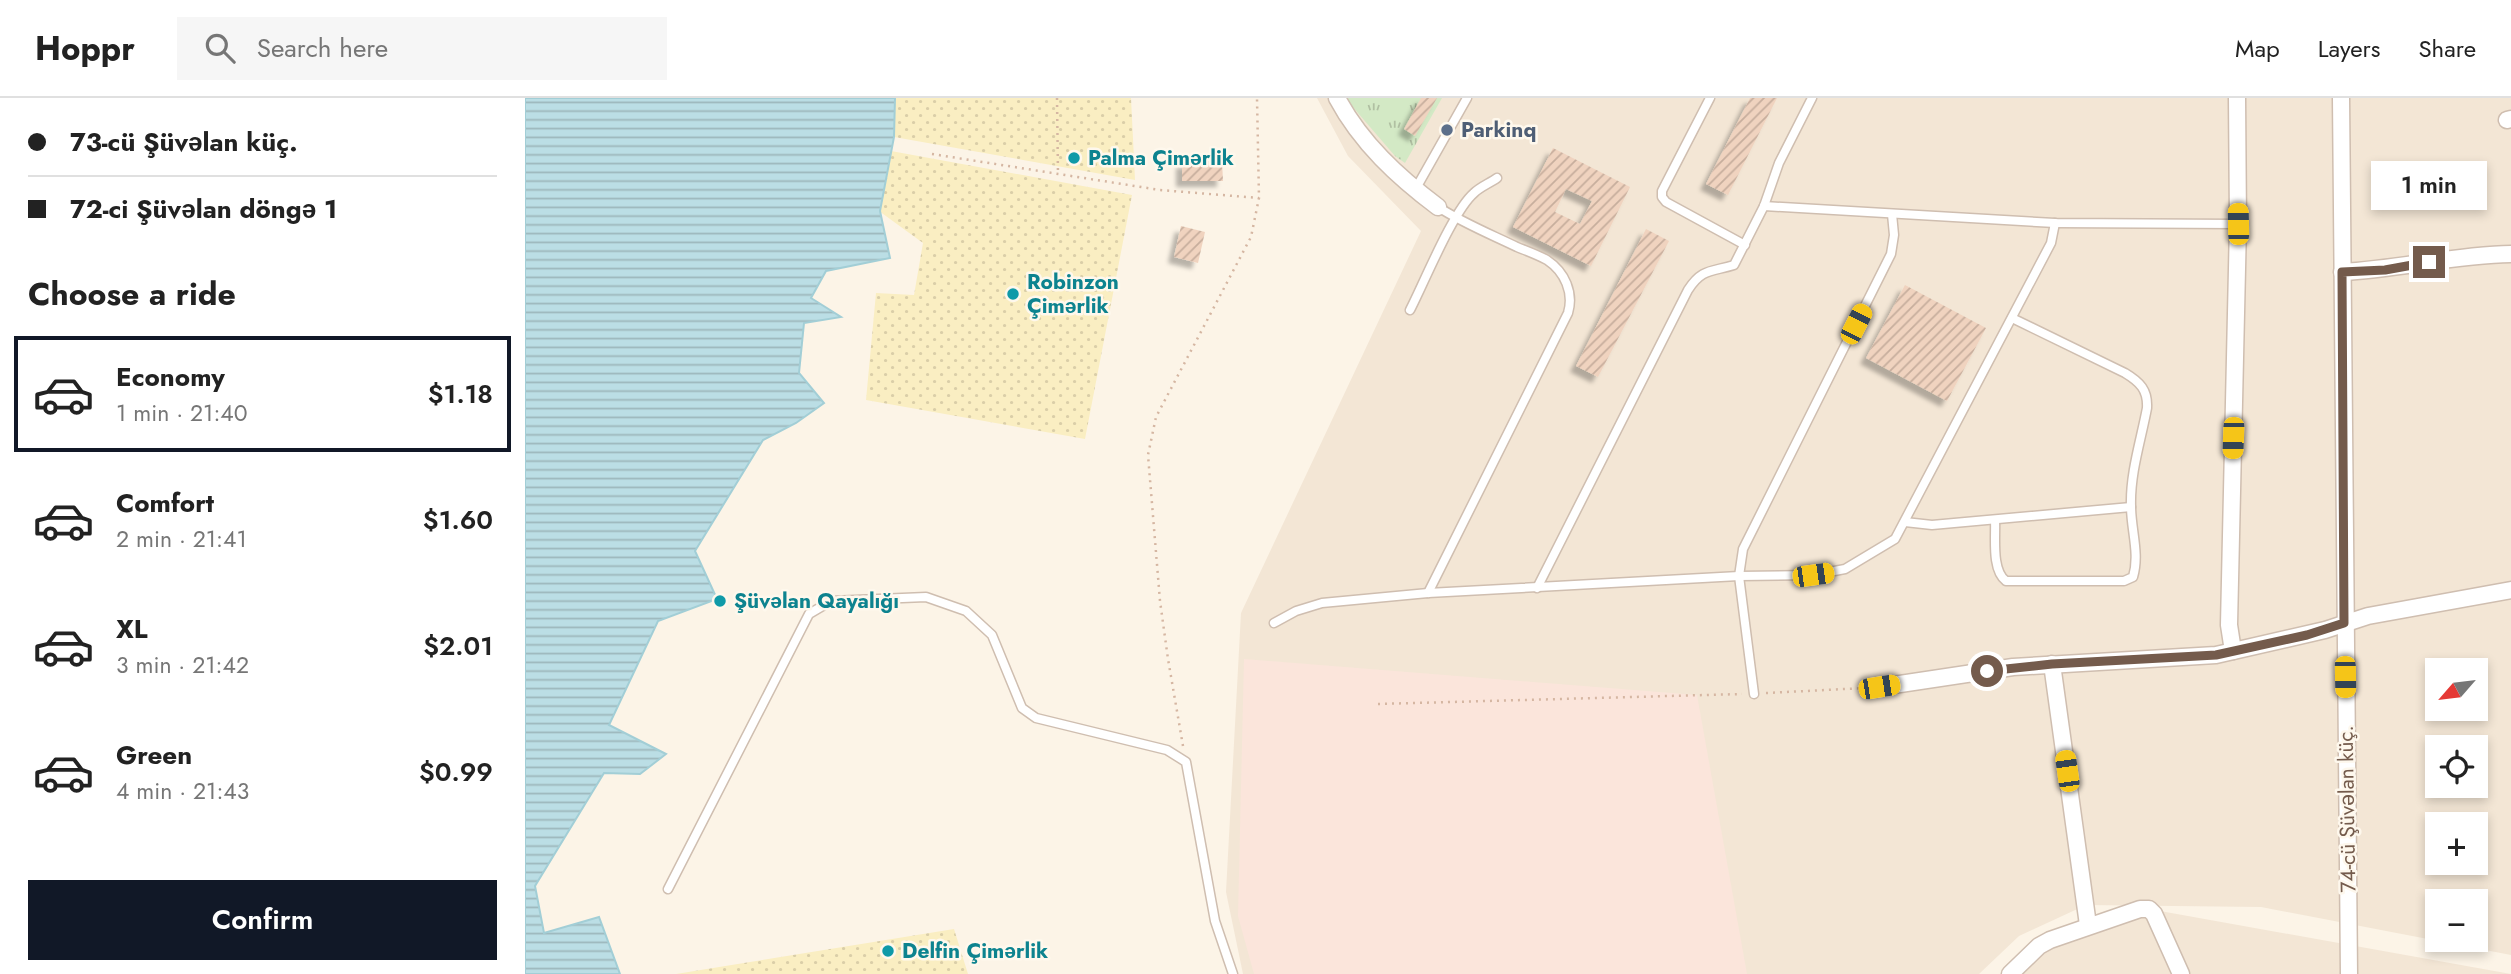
<!DOCTYPE html>
<html lang="en">
<head>
<meta charset="utf-8">
<style>
  :root { --surface:#fff; --page:#f6f6f6; --text:#222; --muted:#767676; --line:#e0e0e0; --accent:#111827 }
  body { margin:0; font-family:Jost,sans-serif; background:var(--page); color:var(--text); height:100vh; display:flex; flex-direction:column; font-size:26px; white-space:nowrap }
  * { box-sizing:border-box; margin:0 }
  p { font-size:23px; color:var(--muted) }
  .icon { flex:none; width:38px; height:38px; fill:none; stroke:currentColor; stroke-width:2; stroke-linecap:round; stroke-linejoin:round }
  .map { position:relative; flex:1; overflow:hidden }
  .details { display:flex; flex-direction:column; background:var(--surface); width:525px }
  .details>* { flex:none }
  .hud { display:grid; align-content:center; height:154px; padding:0 28px; background:var(--surface) }
  .needle { width:46px; rotate:242deg }
  .buttons { position:absolute; left:1900px; top:560px; display:grid; gap:14px }
  .buttons a { display:grid; place-items:center; width:63px; height:63px; border-radius:0px; background:var(--surface); box-shadow:0 4px 10px #0003; font-size:35px }
  .end { position:absolute; width:32px; height:32px; margin:-16px; border:9px solid #745b4c; background:#fff; box-shadow:0 0 0 4px #fff }
  .from { border-radius:50% }
  .bubble { position:absolute; height:49px; border-radius:0px; background:var(--surface); box-shadow:0 4px 10px #0003; font-size:23px; font-weight:600; line-height:49px; text-align:center }
  .car { position:absolute; width:21px; height:42px; margin:-21px -10px; border-radius:9px; box-shadow:0 0 5px 2px #0007; background:linear-gradient(#f5c518 24%,#345 0 40%,#f5c518 0 76%,#345 0 86%,#f5c518 0) }
  .hud b { display:flex; align-items:center; gap:24px; height:66px; font-size:26px }
  .hud b+b { border-top:2px solid var(--line) }
  .hud i { width:18px; height:18px; background:var(--text) }
  ul { padding:0; list-style:none }
  li { display:flex; align-items:center; gap:21px; height:116px; margin:0 14px 10px; padding:0 14px; border:4px solid transparent; border-radius:0px }
  li div { flex:1 }
  li b { display:block; font-size:26px }
  li em { font-style:normal; font-weight:600 }
  li.current { border-color:var(--accent) }
  li>.icon { width:63px; height:63px; stroke-width:1.5 }
  h2 { padding:0 28px; font-size:32px; line-height:84px }
  .action { display:flex; gap:14px; margin-top:auto; padding:14px 28px }
  .action a { flex:1; height:80px; border-radius:0px; background:var(--accent); color:#fff; font-size:28px; font-weight:600; line-height:80px; text-align:center }
  header { display:flex; align-items:center; gap:42px; box-sizing:border-box; height:98px; padding:0 35px; background:var(--surface); border-bottom:2px solid var(--line) }
  header strong { font-size:33px }
  nav { display:flex; gap:38px; margin-inline-start:auto; font-size:24px }
  .search { width:490px; height:63px; background:var(--page); display:flex; align-items:center; gap:18px; box-sizing:border-box; padding:0 24px; border-radius:0px; color:var(--muted); font-size:26px }
  main { display:flex; flex:1; min-height:0 }
  .map>svg:first-child { display:block }
  .residential { fill:#f3e6d5; fill-rule:evenodd }
  .commercial { fill:#fbe5db }
  .sand { fill:url(#sand-dots) }
  .park { fill:url(#park-tufts) }
  .water { fill:url(#water-rules); stroke:#a2ced6; stroke-width:2 }
  .building { fill:url(#building-hatch); fill-rule:evenodd; filter:url(#shadow) }
  .lines { fill:none; stroke-linecap:round; stroke-linejoin:round }
  .lane-casing { stroke:#cfbeb0; stroke-width:11 }
  .street-casing { stroke:#cfbeb0; stroke-width:19 }
  .path { stroke:#d5b6a2; stroke-width:2.5; stroke-dasharray:2 5; stroke-linecap:butt }
  .lane { stroke:#fff; stroke-width:8 }
  .street { stroke:#fff; stroke-width:16 }
  .route { stroke:#745b4c; stroke-width:9 }
  .service-dot { fill:#5c6f8a; stroke:#fef8ed; stroke-width:2.5 }
  .culture-dot { fill:#0f9aa8; stroke:#fef8ed; stroke-width:2.5 }
  .labels { text-anchor:middle; dominant-baseline:central; stroke-width:5; stroke-linejoin:round; paint-order:stroke }
  .service-label { font-size:21px; font-weight:bold; fill:#4e5e75; stroke:#fef8ed; text-anchor:start }
  .culture-label { font-size:21px; font-weight:bold; fill:#0d838f; stroke:#fef8ed; text-anchor:start }
  .street-label { font-size:21px; fill:#745b4c; stroke:#fef8ed }
</style>
</head>
<body>
<header>
<strong>Hoppr</strong>
<div class="search"><svg class="icon" aria-label="search" viewBox="0 0 24 24"><circle cx="10" cy="10" r="6"/><path d="M15 15l6 6"/></svg>Search here</div>
<nav><a>Map</a><a>Layers</a><a>Share</a></nav>
</header>
<main>
<section class="details">
<div class="hud">
<b><i class="from"></i>73-cü Şüvəlan küç.</b>
<b><i></i>72-ci Şüvəlan döngə 1</b>
</div>
<h2>Choose a ride</h2>
<ul>
<li class="current"><svg class="icon" aria-label="car" viewBox="0 0 24 24"><path d="M5 17H2v-5l4-1 3-4h7l3 4 3 1v5h-3M9 17h6M6 11h13"/><circle cx="7" cy="17" r="2"/><circle cx="17" cy="17" r="2"/></svg><div><b>Economy</b><p>1 min · 21:40</p></div><em>$1.18</em></li>
<li><svg class="icon" aria-label="car" viewBox="0 0 24 24"><path d="M5 17H2v-5l4-1 3-4h7l3 4 3 1v5h-3M9 17h6M6 11h13"/><circle cx="7" cy="17" r="2"/><circle cx="17" cy="17" r="2"/></svg><div><b>Comfort</b><p>2 min · 21:41</p></div><em>$1.60</em></li>
<li><svg class="icon" aria-label="car" viewBox="0 0 24 24"><path d="M5 17H2v-5l4-1 3-4h7l3 4 3 1v5h-3M9 17h6M6 11h13"/><circle cx="7" cy="17" r="2"/><circle cx="17" cy="17" r="2"/></svg><div><b>XL</b><p>3 min · 21:42</p></div><em>$2.01</em></li>
<li><svg class="icon" aria-label="car" viewBox="0 0 24 24"><path d="M5 17H2v-5l4-1 3-4h7l3 4 3 1v5h-3M9 17h6M6 11h13"/><circle cx="7" cy="17" r="2"/><circle cx="17" cy="17" r="2"/></svg><div><b>Green</b><p>4 min · 21:43</p></div><em>$0.99</em></li>
</ul>
<div class="action"><a>Confirm</a></div>
</section>
<div class="map">
<svg width="1986" height="876" viewBox="0 0 1986 876">
  <defs>
    <pattern id="sand-dots" width="8" height="8" patternUnits="userSpaceOnUse" patternTransform="scale(1.75)"><rect width="8" height="8" fill="#faeec2"/><path d="M2 2h.1M6 6h.1" fill="none" stroke="#dacea8" stroke-width="1.8" stroke-linecap="round"/></pattern>
    <pattern id="park-tufts" width="24" height="20" patternUnits="userSpaceOnUse" patternTransform="scale(1.75)"><rect width="24" height="20" fill="#d3e9c5"/><path d="M3 7l-1-3M5 7V3M7 7l1-3M15 17l-1-3M17 17v-4M19 17l1-3" fill="none" stroke="#b0c0a2"/></pattern>
    <pattern id="water-rules" width="6" height="5" patternUnits="userSpaceOnUse" patternTransform="scale(1.75)"><rect width="6" height="5" fill="#bbdee5"/><path d="M0 2.5h6" fill="none" stroke="#9db7bc"/></pattern>
    <pattern id="building-hatch" width="6" height="6" patternUnits="userSpaceOnUse" patternTransform="scale(1.75)"><rect width="6" height="6" fill="#f0d3bf"/><path d="M-1 1l2-2M0 6l6-6M5 7l2-2" fill="none" stroke="#c7ae9d"/></pattern>
    <filter id="shadow"><feDropShadow dx="-6" dy="6" stdDeviation="2" flood-color="#0004"/></filter>
  </defs>
  <rect width="100%" height="100%" fill="#fcf4e7"/>
  <g class="residential">
    <path d="M 792,0 L 1986,0 L 1986,857 L 1736,809 L 1561,807 L 1494,838 L 1454,876 L 718,876 L 701,794 L 716,515 L 896,133 L 823,58 ZM 1913,572 L 1951,572 L 1951,611 L 1913,611 ZM 1913,649 L 1951,649 L 1951,688 L 1913,688 ZM 1913,726 L 1951,726 L 1951,765 L 1913,765 ZM 1913,803 L 1951,803 L 1951,842 L 1913,842 Z"/>
    <polygon points="1624,811 1986,876 1488,876 1514,848"/>
  </g>
  <polygon class="commercial" points="719,561 1172,597 1222,876 729,876 713,818"/>
  <g class="sand">
    <polygon points="370,0 606,0 610,82 369,39"/>
    <polygon points="366,53 607,97 560,341 341,302 351,195 389,197 398,145 354,113"/>
    <polygon points="429,831 443,876 151,876"/>
  </g>
  <polygon class="park" points="820,0 917,0 880,65 870,58"/>
  <polygon class="water" points="0,0 370,0 369,39 355,113 365,160 301,173 286,200 316,219 279,225 274,275 299,305 271,325 238,342 170,453 192,501 133,523 84,627 141,656 115,676 79,675 10,788 19,835 74,819 95,876 0,876"/>
  <g class="building">
    <polygon points="896,0 912,0 890,38 879,31"/>
    <polygon points="1225,0 1252,0 1203,97 1181,86"/>
    <path d="M 1028,50 L 1105,89 L 1066,168 L 988,129 ZM 1041,91 L 1067,103 L 1055,126 L 1030,114 Z"/>
    <polygon points="697,63 698,83 657,83 657,64"/>
    <polygon points="656,128 680,134 673,165 649,159"/>
    <polygon points="1121,131 1144,143 1073,279 1051,268"/>
    <polygon points="1380,187 1461,230 1422,303 1341,260"/>
  </g>
  <g class="lines">
    <defs>
      <g id="lane">
        <polyline points="1185,0 1137,93 1137,99 1141,104 1220,147"/>
        <polyline points="890,92 942,0"/>
        <polyline points="1239,108 1530,125 1713,126"/>
        <path d="M 885,212 C 899,185 928,113 949,95 C 955,89 965,85 972,80"/>
        <path d="M 1470,422 C 1471,438 1466,472 1481,483 L 1599,483 L 1608,479 C 1615,456 1606,432 1606,408 C 1605,375 1616,342 1622,310 C 1623,292 1615,284 1600,275 L 1487,220"/>
        <polyline points="1380,424 1407,427 1606,409"/>
        <path d="M 1012,490 L 1163,192 C 1177,170 1187,174 1209,167 L 1239,108 L 1254,65 L 1287,0"/>
        <path d="M 903,495 L 1043,215 C 1049,195 1040,174 1022,162 C 1013,157 1002,153 992,149 C 965,136 938,125 913,109"/>
        <polyline points="749,525 771,513 797,505 903,495 1214,478 1288,477 1320,471 1370,441 1526,145 1530,125"/>
        <polyline points="1229,596 1214,478 1218,451 1366,156 1369,137 1367,116"/>
        <polyline points="143,791 284,516 306,503 401,499 441,513 467,537 497,610 511,620 642,652 661,664 690,823 708,876"/>
      </g>
      <g id="street">
        <path d="M 812,0 C 836,45 873,79 913,109"/>
        <polyline points="1816,0 1824,876"/>
        <polyline points="1982,22 1986,21"/>
        <path d="M 1817,174 C 1874,171 1929,157 1986,156"/>
        <polyline points="1708,553 1704,527 1713,126 1712,0"/>
        <polyline points="1527,566 1563,827"/>
        <polyline points="1355,589 1488,569 1691,557 1800,532 1843,518 1986,492"/>
        <polyline points="1485,876 1514,848 1525,842 1615,811 1624,811 1629,816 1656,876"/>
      </g>
    </defs>
    <use href="#lane" class="lane-casing"/>
    <use href="#street" class="street-casing"/>
    <g class="path">
      <polyline points="532,0 533,77"/>
      <polyline points="407,56 635,92 734,100"/>
      <polyline points="1241,595 1340,590"/>
      <polyline points="853,606 1217,596"/>
      <polyline points="658,648 643,561 635,503 623,357 631,319 726,139 734,100 732,0"/>
    </g>
    <use href="#lane" class="lane"/>
    <use href="#street" class="street"/>
  </g>
  <g class="lines">
    <polyline class="route" points="1462,573 1527,566 1691,557 1782,537 1819,525 1817,174 1860,172 1904,164"/>
  </g>
  <circle class="service-dot" cx="922" cy="32" r="7"/>
  <g class="culture-dot">
    <circle cx="549" cy="60" r="7"/>
    <circle cx="488" cy="196" r="7"/>
    <circle cx="195" cy="503" r="7"/>
    <circle cx="363" cy="853" r="7"/>
  </g>
  <g class="labels">
    <g class="service-label">
      <text x="936" y="32">Parkinq</text>
    </g>
    <g class="culture-label">
      <text x="563" y="60">Palma Çimərlik</text>
      <text x="502" y="184">Robinzon<tspan x="502" dy="24">Çimərlik</tspan></text>
      <text x="209" y="503">Şüvəlan Qayalığı</text>
      <text x="377" y="853">Delfin Çimərlik</text>
    </g>
    <g class="street-label">
      <text transform="translate(1822 711) rotate(-91)">74-cü Şüvəlan küç.</text>
    </g>
  </g>
</svg>
<div class="buttons">
<a><svg class="needle" viewBox="-14 -14 28 28"><path d="M0-13l5 13h-10z" fill="#e53935"/><path d="M0 13l5-13h-10z" fill="#767676"/></svg></a>
<a><svg class="icon" aria-label="locate" viewBox="0 0 24 24"><circle cx="12" cy="12" r="6"/><path d="M12 2v4M12 18v4M2 12h4M18 12h4"/></svg></a>
<a>+</a>
<a>−</a>
</div>
<i class="end from" style="left:1462px;top:573px"></i>
<i class="end" style="left:1904px;top:164px"></i>
<div class="bubble" style="left:1846px;top:63px;width:116px">1 min</div>
<i class="car" style="left:1713px;top:126px;rotate:359deg"></i>
<i class="car" style="left:1331px;top:226px;rotate:27deg"></i>
<i class="car" style="left:1708px;top:340px;rotate:182deg"></i>
<i class="car" style="left:1288px;top:477px;rotate:82deg"></i>
<i class="car" style="left:1820px;top:579px;rotate:179deg"></i>
<i class="car" style="left:1354px;top:589px;rotate:81deg"></i>
<i class="car" style="left:1542px;top:673px;rotate:352deg"></i>
</div>
</main>
</body>
</html>
